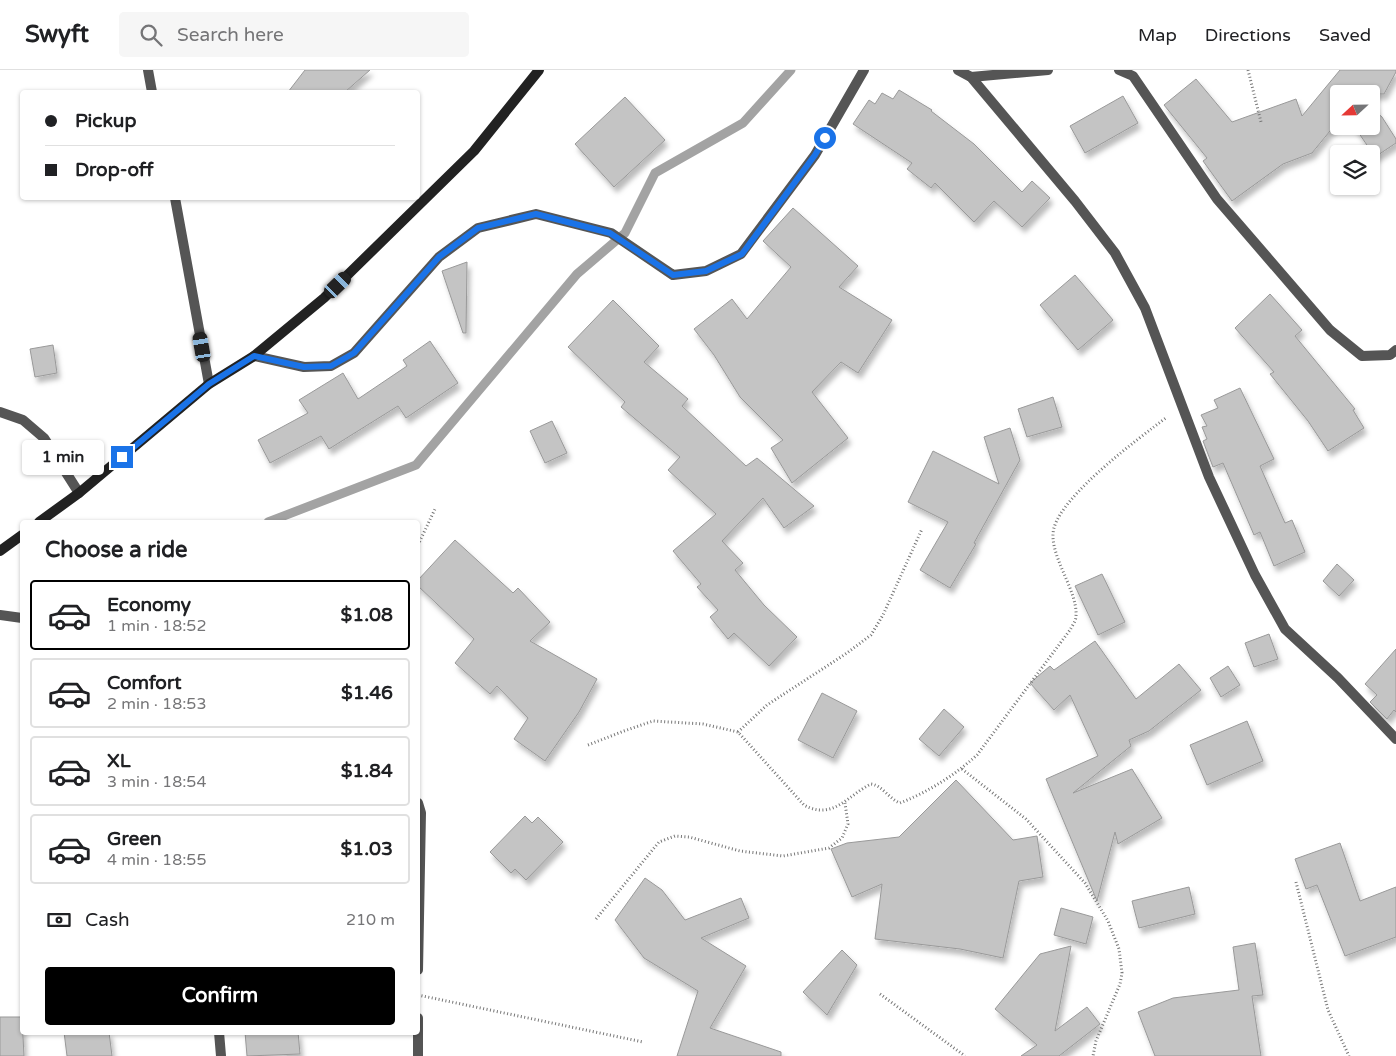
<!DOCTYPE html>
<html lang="en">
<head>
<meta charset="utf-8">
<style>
  :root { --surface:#fff; --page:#f6f6f6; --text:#202124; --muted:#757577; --line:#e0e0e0; --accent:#000 }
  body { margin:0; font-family:"Varela Round",sans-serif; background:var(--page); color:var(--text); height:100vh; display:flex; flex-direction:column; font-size:19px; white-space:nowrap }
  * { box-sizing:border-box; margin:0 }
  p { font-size:16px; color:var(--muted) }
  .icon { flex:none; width:28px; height:28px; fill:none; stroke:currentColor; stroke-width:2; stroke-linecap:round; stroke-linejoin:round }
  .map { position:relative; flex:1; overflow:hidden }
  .panel { position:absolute; left:20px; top:450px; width:400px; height:515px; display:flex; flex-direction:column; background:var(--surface); border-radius:5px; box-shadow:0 1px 4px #0004 }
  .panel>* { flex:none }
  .hud { position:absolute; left:20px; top:20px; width:400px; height:110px; border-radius:5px; box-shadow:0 1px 4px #0004; display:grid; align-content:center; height:110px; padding:0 25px; background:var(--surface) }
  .needle { width:32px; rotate:248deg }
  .fabs { position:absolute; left:1330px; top:15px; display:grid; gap:10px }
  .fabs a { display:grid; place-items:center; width:50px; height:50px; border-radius:5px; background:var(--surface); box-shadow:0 1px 4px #0004; font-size:25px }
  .end { position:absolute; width:22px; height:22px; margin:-11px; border:6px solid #1a73e8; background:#fff; box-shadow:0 0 0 2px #fff }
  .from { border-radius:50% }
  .bubble { position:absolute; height:35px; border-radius:5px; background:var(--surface); box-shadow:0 1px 4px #0004; font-size:16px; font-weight:800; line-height:35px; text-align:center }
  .car { position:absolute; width:15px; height:30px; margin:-15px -8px; border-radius:6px; box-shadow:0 0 4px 1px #0007; background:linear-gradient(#222 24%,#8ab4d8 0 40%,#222 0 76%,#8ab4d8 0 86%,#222 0) }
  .hud b { display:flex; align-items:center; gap:18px; height:48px; font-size:19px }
  .hud b+b { border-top:1px solid var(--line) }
  .hud i { width:12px; height:12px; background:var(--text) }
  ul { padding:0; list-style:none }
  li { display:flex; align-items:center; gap:15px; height:70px; margin:0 10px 8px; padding:0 15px; border:2px solid var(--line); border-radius:5px }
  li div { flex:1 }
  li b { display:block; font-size:19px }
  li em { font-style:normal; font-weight:800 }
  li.current { border-color:var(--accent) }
  li>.icon { width:45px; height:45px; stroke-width:1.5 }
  h2 { padding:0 25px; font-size:22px; line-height:60px }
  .pay { display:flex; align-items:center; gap:12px; height:55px; padding:0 25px; font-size:19px }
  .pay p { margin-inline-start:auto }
  .cta { display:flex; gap:10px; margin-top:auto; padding:10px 25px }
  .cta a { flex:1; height:58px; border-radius:5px; background:var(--accent); color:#fff; font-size:20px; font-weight:800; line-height:58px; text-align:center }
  header { display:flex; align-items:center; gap:30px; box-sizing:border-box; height:70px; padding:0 25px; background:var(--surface); border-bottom:1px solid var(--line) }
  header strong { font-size:24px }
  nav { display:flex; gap:28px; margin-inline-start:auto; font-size:18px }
  .search { width:350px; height:45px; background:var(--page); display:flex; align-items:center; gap:12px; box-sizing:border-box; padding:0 18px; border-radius:5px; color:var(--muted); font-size:19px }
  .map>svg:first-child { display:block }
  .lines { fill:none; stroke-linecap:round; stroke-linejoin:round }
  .stream { stroke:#a3a3a3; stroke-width:9 }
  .building { fill:#c4c4c4; stroke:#999; filter:url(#shadow) }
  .path { stroke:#777; stroke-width:3; stroke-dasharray:1 2.5; stroke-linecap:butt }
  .street { stroke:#555; stroke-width:10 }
  .secondary { stroke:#222; stroke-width:10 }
  .route { stroke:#1a73e8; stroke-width:6 }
</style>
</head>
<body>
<header>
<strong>Swyft</strong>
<div class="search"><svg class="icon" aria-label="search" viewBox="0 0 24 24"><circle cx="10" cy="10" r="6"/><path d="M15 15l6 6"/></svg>Search here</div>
<nav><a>Map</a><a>Directions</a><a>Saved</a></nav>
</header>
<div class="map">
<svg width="1396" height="986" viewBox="0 0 1396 986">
  <defs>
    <filter id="shadow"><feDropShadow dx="3" dy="5.5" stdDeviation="2.5" flood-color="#0004"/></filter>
  </defs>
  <rect width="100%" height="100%" fill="#fff"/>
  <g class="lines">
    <polyline class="stream" points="268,452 416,395 577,204 625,163 655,103 743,53 791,0"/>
  </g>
  <g class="building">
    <polygon points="305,0 370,0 345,22 288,22"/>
    <polygon points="1340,0 1396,0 1396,2 1384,24 1339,24 1339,50 1312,83 1283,94 1232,131 1203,91 1207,88 1164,35 1196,9 1232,52 1296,29 1302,46"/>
    <polygon points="899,20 932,40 931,41 974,74 1022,122 1032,111 1050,128 1022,157 994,131 974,152 935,113 931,118 907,99 912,93 853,54 869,30 875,34 882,23 893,29"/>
    <polygon points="1123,26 1138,53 1085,83 1070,56"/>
    <polygon points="625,27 665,70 614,117 575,74"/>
    <polygon points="1371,31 1376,39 1375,41 1382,47 1396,69 1396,73 1375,87 1354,56 1371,56"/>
    <polygon points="793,138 858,196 839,217 892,250 858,303 841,292 812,322 848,368 792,413 771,378 783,370 740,327 714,285 694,259 732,229 747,249 791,197 763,171"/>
    <polygon points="467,192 466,263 463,263 442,201"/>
    <polygon points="1075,205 1113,250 1078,280 1040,235"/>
    <polygon points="1270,224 1302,260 1295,266 1355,339 1353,340 1364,358 1328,381 1308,351 1270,304 1274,302 1235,258"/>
    <polygon points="613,230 659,276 644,292 688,329 682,336 746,396 757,388 814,436 784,458 763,428 722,471 743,493 735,500 764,535 797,567 769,596 734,563 728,569 710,547 718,540 697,517 701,514 673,481 716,444 668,400 680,387 621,337 625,332 568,277"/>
    <polygon points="430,271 458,313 406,348 398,336 329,379 321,366 270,393 258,370 308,343 299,330 343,303 358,329 407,296 403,290"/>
    <polygon points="53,275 57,303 35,307 30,279"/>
    <polygon points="1240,318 1274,389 1260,396 1285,453 1292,450 1305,482 1274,496 1260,462 1254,465 1223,393 1213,397 1203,371 1207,369 1202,357 1207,356 1201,345 1218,338 1214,330"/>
    <polygon points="1053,327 1062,357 1027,367 1018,339"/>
    <polygon points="552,351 567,383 545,393 530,361"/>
    <polygon points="1010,358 1020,390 974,473 976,474 950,518 920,500 948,452 908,432 933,381 999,414 984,367"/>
    <polygon points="455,470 513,523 518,518 550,552 530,571 597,609 579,642 545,691 514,669 528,648 497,616 490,624 455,593 474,569 418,516 418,510"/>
    <polygon points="1337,494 1354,510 1339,526 1323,511"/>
    <polygon points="1102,504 1125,552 1098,565 1075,516"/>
    <polygon points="1269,564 1278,589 1254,597 1245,573"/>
    <polygon points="1095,571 1136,629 1179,594 1201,620 1149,661 1129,670 1131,676 1073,723 1132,699 1162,748 1118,774 1115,762 1097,831 1046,709 1098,686 1070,625 1054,640 1030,613 1050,596 1054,600"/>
    <polygon points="1396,579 1396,642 1394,640 1387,649 1370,632 1377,625 1365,614"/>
    <polygon points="1228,596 1240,615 1221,627 1210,608"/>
    <polygon points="822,623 857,641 833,688 798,670"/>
    <polygon points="944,639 964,657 939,686 919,669"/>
    <polygon points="1247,651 1263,691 1207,715 1190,675"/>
    <polygon points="956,710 1013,770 1037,766 1043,807 1019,811 1003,888 960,879 875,869 882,814 852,827 831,779 847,773 899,767"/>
    <polygon points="525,746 532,753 538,747 563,772 526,810 515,799 511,803 490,782"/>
    <polygon points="1340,773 1360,831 1396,817 1396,867 1345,886 1317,815 1306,819 1295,789"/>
    <polygon points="645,808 662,820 685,850 741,828 749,848 701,868 746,896 710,958 781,982 781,986 677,986 698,921 644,888 615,850"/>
    <polygon points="1189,817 1195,844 1139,858 1132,831"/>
    <polygon points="1061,838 1093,847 1086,874 1054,865"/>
    <polygon points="1255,873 1263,925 1252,926 1261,986 1155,986 1138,942 1173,928 1239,920 1233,877"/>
    <polygon points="1071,876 1055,961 1087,937 1100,954 1059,986 1021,986 1037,975 995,939 1040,884"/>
    <polygon points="842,880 857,895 827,945 803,922"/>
    <polygon points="0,947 22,947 24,986 0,986"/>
    <polygon points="64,962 109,962 112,986 67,986"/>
    <polygon points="245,962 298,962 300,984 247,986"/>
  </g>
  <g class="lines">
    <g class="path">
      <polyline points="1248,0 1261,52"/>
      <polyline points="418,475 435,439"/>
      <polyline points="738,662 767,635 847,583 871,565 883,545 922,459"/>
      <path d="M 588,675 L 624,661 L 653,651 L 703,654 L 738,662 L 804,735 C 833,751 848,725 871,714 C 882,715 889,729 900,733 C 928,722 955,705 977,685 L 1070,560 C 1072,556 1076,551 1076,546 C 1078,520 1047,483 1054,458 C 1063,424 1138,369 1167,347"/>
      <polyline points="962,699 1026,749 1085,813 1108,851 1119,879 1122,903 1120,914 1096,971 1093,986"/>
      <polyline points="1296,812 1328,940 1349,986"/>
      <polyline points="596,849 659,772 675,766 689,767 740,781 783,786 829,778 842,768 848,754 845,733"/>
      <polyline points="880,924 965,986"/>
      <polyline points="418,925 643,972"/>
    </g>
    <g class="street">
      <polyline points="148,0 152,22"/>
      <polyline points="958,0 971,7 1075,131 1115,183 1145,238 1209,407 1255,505 1285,559 1338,608 1396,669"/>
      <polyline points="1119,0 1133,6 1217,129 1330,260 1362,286 1390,285 1396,280"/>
      <polyline points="971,7 1048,0"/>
      <polyline points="175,128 209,314"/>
      <polyline points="254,286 304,297 331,296 354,283 439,187 478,158 536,144 611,163 673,205 706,201 741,184 815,85 864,0"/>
      <polyline points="0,342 23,350 44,368 79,423"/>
      <polyline points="0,545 22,548"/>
      <polyline points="418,733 421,743 418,900"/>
      <polyline points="418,948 418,986"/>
      <polyline points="219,962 221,986"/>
    </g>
    <g class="secondary">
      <polyline points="39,452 79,423 209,314 254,286 324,228 474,81 539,0"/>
      <polyline points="0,481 22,465"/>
    </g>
  </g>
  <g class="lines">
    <polyline class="route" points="122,387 209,314 254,286 304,297 331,296 354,283 439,187 478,158 536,144 610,163 673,205 706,201 742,184 815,85 825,68"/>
  </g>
</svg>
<div class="fabs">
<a><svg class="needle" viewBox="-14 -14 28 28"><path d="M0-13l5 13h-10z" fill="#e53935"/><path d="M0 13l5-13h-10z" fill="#757577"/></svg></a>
<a><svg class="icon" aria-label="layers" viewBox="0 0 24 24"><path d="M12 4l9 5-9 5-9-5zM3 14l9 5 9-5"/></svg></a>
</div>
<i class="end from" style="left:825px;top:68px"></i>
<i class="end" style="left:122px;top:387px"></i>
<div class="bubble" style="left:22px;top:370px;width:82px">1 min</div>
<i class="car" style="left:338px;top:215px;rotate:46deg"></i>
<i class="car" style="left:202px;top:277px;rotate:350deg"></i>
<div class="hud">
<b><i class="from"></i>Pickup</b>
<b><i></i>Drop-off</b>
</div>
<section class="panel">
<h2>Choose a ride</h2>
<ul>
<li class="current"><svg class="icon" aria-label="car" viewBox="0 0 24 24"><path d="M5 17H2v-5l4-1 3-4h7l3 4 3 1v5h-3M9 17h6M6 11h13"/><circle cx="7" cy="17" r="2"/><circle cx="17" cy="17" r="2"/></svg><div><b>Economy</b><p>1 min · 18:52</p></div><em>$1.08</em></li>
<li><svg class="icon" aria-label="car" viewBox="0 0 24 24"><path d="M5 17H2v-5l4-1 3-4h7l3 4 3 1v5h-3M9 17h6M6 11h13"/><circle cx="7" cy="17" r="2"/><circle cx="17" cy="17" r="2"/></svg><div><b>Comfort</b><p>2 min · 18:53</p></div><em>$1.46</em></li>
<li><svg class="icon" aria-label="car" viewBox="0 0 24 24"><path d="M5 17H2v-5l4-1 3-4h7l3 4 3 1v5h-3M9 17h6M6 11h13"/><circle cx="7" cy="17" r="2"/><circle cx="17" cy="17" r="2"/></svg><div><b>XL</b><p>3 min · 18:54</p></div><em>$1.84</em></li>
<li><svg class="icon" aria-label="car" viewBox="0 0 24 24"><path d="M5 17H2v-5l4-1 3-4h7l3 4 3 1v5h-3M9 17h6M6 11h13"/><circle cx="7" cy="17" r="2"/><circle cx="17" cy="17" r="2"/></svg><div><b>Green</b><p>4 min · 18:55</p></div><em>$1.03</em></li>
</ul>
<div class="pay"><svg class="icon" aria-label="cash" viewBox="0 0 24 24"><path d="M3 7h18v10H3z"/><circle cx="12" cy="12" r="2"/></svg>Cash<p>210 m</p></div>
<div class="cta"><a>Confirm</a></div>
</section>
</div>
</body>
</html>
